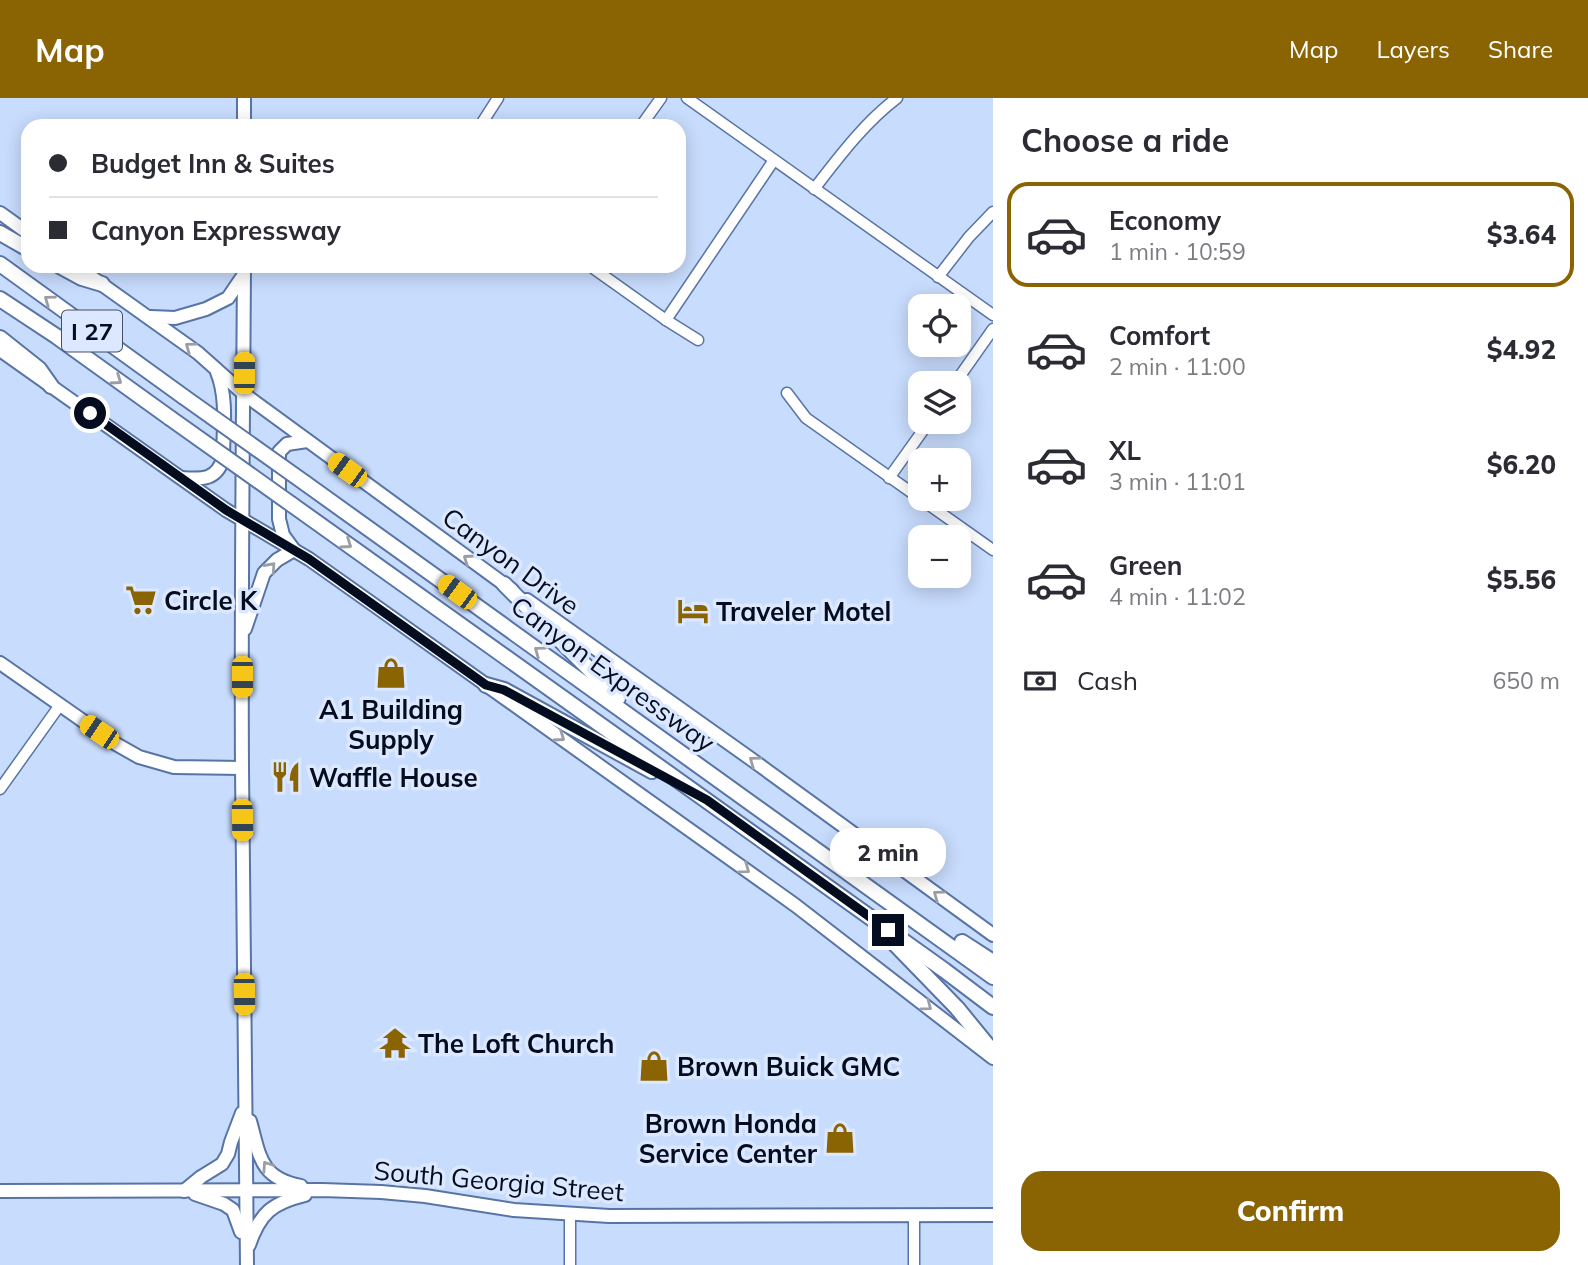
<!DOCTYPE html>
<html lang="en">
<head>
<meta charset="utf-8">
<style>
  :root { --surface:#fff; --page:#f2f2f3; --text:#2b2b33; --muted:#7c7c81; --line:#e1e1e2; --accent:#8a6302 }
  body { margin:0; font-family:Mulish,sans-serif; background:var(--page); color:var(--text); height:100vh; display:flex; flex-direction:column; font-size:26px; white-space:nowrap }
  * { box-sizing:border-box; margin:0 }
  p { font-size:23px; color:var(--muted) }
  .icon { flex:none; width:38px; height:38px; fill:none; stroke:currentColor; stroke-width:2; stroke-linecap:round; stroke-linejoin:round }
  .map { position:relative; flex:1; overflow:hidden }
  .side { display:flex; flex-direction:column; background:var(--surface); width:595px }
  .side>* { flex:none }
  .hud { position:absolute; left:21px; top:21px; width:665px; height:154px; border-radius:21px; box-shadow:0 4px 18px #0003; display:grid; align-content:center; height:154px; padding:0 28px; background:var(--surface) }
  .buttons { position:absolute; left:908px; top:196px; display:grid; gap:14px }
  .buttons a { display:grid; place-items:center; width:63px; height:63px; border-radius:14px; background:var(--surface); box-shadow:0 4px 18px #0003; font-size:35px }
  .end { position:absolute; width:32px; height:32px; margin:-16px; border:9px solid #040d1f; background:#fff; box-shadow:0 0 0 4px #fff }
  .from { border-radius:50% }
  .bubble { position:absolute; height:49px; border-radius:21px; background:var(--surface); box-shadow:0 4px 18px #0003; font-size:23px; font-weight:800; line-height:49px; text-align:center }
  .car { position:absolute; width:21px; height:42px; margin:-21px -10px; border-radius:9px; box-shadow:0 0 5px 2px #0007; background:linear-gradient(#f5c518 24%,#345 0 40%,#f5c518 0 76%,#345 0 86%,#f5c518 0) }
  .hud b { display:flex; align-items:center; gap:24px; height:66px; font-size:26px }
  .hud b+b { border-top:2px solid var(--line) }
  .hud i { width:18px; height:18px; background:var(--text) }
  ul { padding:0; list-style:none }
  li { display:flex; align-items:center; gap:21px; height:105px; margin:0 14px 10px; padding:0 14px; border:4px solid transparent; border-radius:21px }
  li div { flex:1 }
  li b { display:block; font-size:26px }
  li em { font-style:normal; font-weight:800 }
  li.selected { border-color:var(--accent) }
  li>.icon { width:63px; height:63px; stroke-width:1.5 }
  h2 { padding:0 28px; font-size:32px; line-height:84px }
  .pay { display:flex; align-items:center; gap:18px; height:77px; padding:0 28px; font-size:26px }
  .pay p { margin-inline-start:auto }
  .action { display:flex; gap:14px; margin-top:auto; padding:14px 28px }
  .action a { flex:1; height:80px; border-radius:21px; background:var(--accent); color:#fff; font-size:28px; font-weight:800; line-height:80px; text-align:center }
  header { display:flex; align-items:center; gap:42px; box-sizing:border-box; height:98px; padding:0 35px; background:var(--accent); color:#fff }
  header strong { font-size:33px }
  nav { display:flex; gap:38px; margin-inline-start:auto; font-size:24px }
  main { display:flex; flex:1; min-height:0 }
  .map>svg:first-child { display:block }
  .lines { fill:none; stroke-linecap:round; stroke-linejoin:round }
  .minor-casing { stroke:#5874a5; stroke-width:13 }
  .major-casing { stroke:#5874a5; stroke-width:16 }
  .highway-casing { stroke:#5874a5; stroke-width:18 }
  .minor { stroke:#fff; stroke-width:10 }
  .major { stroke:#fff; stroke-width:12 }
  .highway { stroke:#fff; stroke-width:14 }
  .highway-bridge-casing { stroke:#5874a5; stroke-width:18; stroke-linecap:butt }
  .highway-bridge { stroke:#fff; stroke-width:14 }
  .oneway { stroke:#9b9ea5 }
  .route { stroke:#040d1f; stroke-width:9 }
  .labels { text-anchor:middle; dominant-baseline:central; stroke-width:7; stroke-linejoin:round; paint-order:stroke }
  .shield { fill:#dbe8ff; stroke:#444f62; stroke-width:2 }
  .shield-label { font-size:24px; font-weight:bold; fill:#040d1f }
  .street-label { font-size:26px; fill:#040d1f; stroke:#dbe8ff }
  .poi-label { font-size:26px; font-weight:bold; fill:#040d1f; stroke:#dbe8ff; text-anchor:start }
</style>
</head>
<body>
<header>
<strong>Map</strong>
<nav><a>Map</a><a>Layers</a><a>Share</a></nav>
</header>
<main>
<div class="map">
<svg width="993" height="1167" viewBox="0 0 993 1167">
  <rect width="100%" height="100%" fill="#c8dcfd"/>
  <g class="lines">
    <defs>
      <g id="minor">
        <polyline points="687,0 993,217"/>
        <polyline points="480,28 498,0"/>
        <polyline points="641,28 661,0"/>
        <path d="M 814,91 C 839,59 864,25 897,0"/>
        <polyline points="590,168 666,222 698,242"/>
        <polyline points="938,179 969,139 993,114"/>
        <polyline points="666,222 774,62"/>
        <polyline points="955,285 993,231"/>
        <polyline points="787,295 806,320 993,452"/>
        <polyline points="889,380 929,324"/>
        <polyline points="0,691 60,607"/>
        <polyline points="914,1118 914,1167"/>
        <polyline points="570,1167 570,1116"/>
      </g>
      <g id="major">
        <polyline points="244,28 244,0"/>
        <polyline points="0,115 28,135"/>
        <polyline points="76,168 198,255 244,296 512,492"/>
        <path d="M 244,168 C 243,335 241,503 242,670 C 243,836 246,1001 247,1167"/>
        <polyline points="151,219 175,220 206,211 228,200 243,178"/>
        <polyline points="0,252 226,412 309,461 374,507 795,807 993,960"/>
        <path d="M 182,380 C 201,381 216,383 223,361 C 223,333 228,301 217,274"/>
        <polyline points="527,502 751,661 993,837"/>
        <polyline points="245,531 264,475 277,462 294,452 283,437 279,421 279,354 287,346 307,343"/>
        <polyline points="0,565 116,646 139,659 174,669 242,670"/>
        <path d="M 250,1023 C 260,1059 260,1080 301,1088"/>
        <polyline points="0,1093 322,1092 381,1094 425,1098 514,1112 609,1118 993,1117"/>
        <polyline points="184,1093 201,1079 222,1066 228,1056 231,1044 242,1015"/>
        <polyline points="195,1096 224,1106 233,1112 241,1134"/>
        <path d="M 249,1147 C 260,1115 272,1105 305,1097"/>
      </g>
      <g id="highway">
        <polyline points="0,135 28,151"/>
        <polyline points="0,166 184,299"/>
        <polyline points="60,168 82,180 102,186"/>
        <polyline points="0,201 56,238 170,320"/>
        <polyline points="0,240 39,271 51,288"/>
        <polyline points="305,385 993,879"/>
        <polyline points="291,406 944,872 993,909"/>
        <polyline points="504,486 618,600"/>
        <polyline points="486,587 504,592 652,673"/>
        <polyline points="892,843 957,910 993,954"/>
        <polyline points="962,844 993,864"/>
      </g>
    </defs>
    <use href="#minor" class="minor-casing"/>
    <use href="#major" class="major-casing"/>
    <use href="#highway" class="highway-casing"/>
    <use href="#minor" class="minor"/>
    <use href="#major" class="major"/>
    <use href="#highway" class="highway"/>
    <defs>
      <g id="highway-bridge">
        <polyline points="184,299 305,385"/>
        <polyline points="170,320 291,406"/>
      </g>
    </defs>
    <use href="#highway-bridge" class="highway-bridge-casing"/>
    <use href="#highway-bridge" class="highway-bridge"/>
  </g>
  <defs><path id="oneway-chevron" d="M-2-3.5L2.5 0L-2 3.5" fill="none" stroke-width="1.6" stroke-linecap="round" stroke-linejoin="round" transform="scale(1.75)"/></defs>
  <g class="oneway">
    <use href="#oneway-chevron" transform="translate(49 202) rotate(-144)"/>
    <use href="#oneway-chevron" transform="translate(190 249) rotate(-144)"/>
    <use href="#oneway-chevron" transform="translate(117 282) rotate(35)"/>
    <use href="#oneway-chevron" transform="translate(347 446) rotate(35)"/>
    <use href="#oneway-chevron" transform="translate(468 461) rotate(-145)"/>
    <use href="#oneway-chevron" transform="translate(271 469) rotate(-48)"/>
    <use href="#oneway-chevron" transform="translate(539 553) rotate(-144)"/>
    <use href="#oneway-chevron" transform="translate(560 639) rotate(35)"/>
    <use href="#oneway-chevron" transform="translate(754 663) rotate(-144)"/>
    <use href="#oneway-chevron" transform="translate(745 771) rotate(36)"/>
    <use href="#oneway-chevron" transform="translate(938 797) rotate(-144)"/>
    <use href="#oneway-chevron" transform="translate(927 908) rotate(37)"/>
    <use href="#oneway-chevron" transform="translate(267 1068) rotate(-124)"/>
  </g>
  <g class="lines">
    <polyline class="route" points="90,315 226,412 309,461 486,587 504,592 707,702 888,832"/>
  </g>
  <defs>
    <symbol id="supermarket-bare" viewBox="-9 -9 18 18"><path d="M-6-5.5h2.5l.6 2H6L4.5 2H-2.5L-4.4-4H-6ZM-1.5 3.2a1.3 1.3 0 1 0 .1 0ZM3 3.2a1.3 1.3 0 1 0 .1 0Z" fill="#8a6302" stroke="#dbe8ff" stroke-width="2.5" paint-order="stroke"/></symbol>
    <symbol id="hotel-bare" viewBox="-9 -9 18 18"><path d="M-6-4.5h1.5V1H6V5H4.5V3h-9V5H-6ZM-4 0a1.8 1.8 0 1 1 3.6 0ZM.5 0V-2.5h3Q6-2.5 6 0Z" fill="#8a6302" stroke="#dbe8ff" stroke-width="2.5" paint-order="stroke"/></symbol>
    <symbol id="shop-bare" viewBox="-9 -9 18 18"><path d="M-5-2.5h2.3a2.7 3.5 0 0 1 5.4 0H5L5.5 6h-11ZM-1.5-2.5h3a1.5 2.3 0 0 0-3 0Z" fill="#8a6302" stroke="#dbe8ff" stroke-width="2.5" paint-order="stroke"/></symbol>
    <symbol id="restaurant-bare" viewBox="-9 -9 18 18"><path d="M-5-6h1v4h1v-4h1v4h1v-4h1v5L-1.5 .5V6h-2V.5L-5-1ZM5-6V6H3V1.5H1.5Q1.5-4 5-6Z" fill="#8a6302" stroke="#dbe8ff" stroke-width="2.5" paint-order="stroke"/></symbol>
    <symbol id="temple-bare" viewBox="-9 -9 18 18"><path d="M0-6L5-2H3V0L6.5 2.5H4V6H1.5V3h-3V6H-4V2.5H-6.5L-3 0V-2H-5Z" fill="#8a6302" stroke="#dbe8ff" stroke-width="2.5" paint-order="stroke"/></symbol>
  </defs>
  <g fill-rule="evenodd">
    <use href="#supermarket-bare" x="119" y="480" width="44" height="44"/>
    <use href="#hotel-bare" x="671" y="491" width="44" height="44"/>
    <use href="#shop-bare" x="369" y="553" width="44" height="44"/>
    <use href="#restaurant-bare" x="264" y="657" width="44" height="44"/>
    <use href="#temple-bare" x="373" y="923" width="44" height="44"/>
    <use href="#shop-bare" x="632" y="946" width="44" height="44"/>
    <use href="#shop-bare" x="818" y="1018" width="44" height="44"/>
  </g>
  <g class="labels">
    <rect class="shield" x="62" y="212.5" width="60" height="41" rx="5"/>
    <g class="shield-label">
      <text x="92" y="233">I 27</text>
    </g>
    <g class="street-label">
      <text transform="translate(511 463) rotate(36)">Canyon Drive</text>
      <text transform="translate(613 576) rotate(36)">Canyon Expressway</text>
      <text transform="translate(499 1083) rotate(5)">South Georgia Street</text>
    </g>
    <g class="poi-label">
      <text x="164" y="502">Circle K</text>
      <text x="716" y="513">Traveler Motel</text>
      <text x="391" y="611" text-anchor="middle">A1 Building<tspan x="391" dy="30">Supply</tspan></text>
      <text x="309" y="679">Waffle House</text>
      <text x="418" y="945">The Loft Church</text>
      <text x="677" y="968">Brown Buick GMC</text>
      <text x="817" y="1025" text-anchor="end">Brown Honda<tspan x="817" dy="30">Service Center</tspan></text>
    </g>
  </g>
</svg>
<div class="buttons">
<a><svg class="icon" aria-label="locate" viewBox="0 0 24 24"><circle cx="12" cy="12" r="6"/><path d="M12 2v4M12 18v4M2 12h4M18 12h4"/></svg></a>
<a><svg class="icon" aria-label="layers" viewBox="0 0 24 24"><path d="M12 4l9 5-9 5-9-5zM3 14l9 5 9-5"/></svg></a>
<a>+</a>
<a>−</a>
</div>
<i class="end from" style="left:90px;top:315px"></i>
<i class="end" style="left:888px;top:832px"></i>
<div class="bubble" style="left:830px;top:730px;width:116px">2 min</div>
<i class="car" style="left:244px;top:275px;rotate:0deg"></i>
<i class="car" style="left:347px;top:372px;rotate:306deg"></i>
<i class="car" style="left:457px;top:494px;rotate:306deg"></i>
<i class="car" style="left:242px;top:579px;rotate:180deg"></i>
<i class="car" style="left:99px;top:634px;rotate:304deg"></i>
<i class="car" style="left:242px;top:722px;rotate:179deg"></i>
<i class="car" style="left:244px;top:896px;rotate:179deg"></i>
<div class="hud">
<b><i class="from"></i>Budget Inn &amp; Suites</b>
<b><i></i>Canyon Expressway</b>
</div>
</div>
<section class="side">
<h2>Choose a ride</h2>
<ul>
<li class="selected"><svg class="icon" aria-label="car" viewBox="0 0 24 24"><path d="M5 17H2v-5l4-1 3-4h7l3 4 3 1v5h-3M9 17h6M6 11h13"/><circle cx="7" cy="17" r="2"/><circle cx="17" cy="17" r="2"/></svg><div><b>Economy</b><p>1 min · 10:59</p></div><em>$3.64</em></li>
<li><svg class="icon" aria-label="car" viewBox="0 0 24 24"><path d="M5 17H2v-5l4-1 3-4h7l3 4 3 1v5h-3M9 17h6M6 11h13"/><circle cx="7" cy="17" r="2"/><circle cx="17" cy="17" r="2"/></svg><div><b>Comfort</b><p>2 min · 11:00</p></div><em>$4.92</em></li>
<li><svg class="icon" aria-label="car" viewBox="0 0 24 24"><path d="M5 17H2v-5l4-1 3-4h7l3 4 3 1v5h-3M9 17h6M6 11h13"/><circle cx="7" cy="17" r="2"/><circle cx="17" cy="17" r="2"/></svg><div><b>XL</b><p>3 min · 11:01</p></div><em>$6.20</em></li>
<li><svg class="icon" aria-label="car" viewBox="0 0 24 24"><path d="M5 17H2v-5l4-1 3-4h7l3 4 3 1v5h-3M9 17h6M6 11h13"/><circle cx="7" cy="17" r="2"/><circle cx="17" cy="17" r="2"/></svg><div><b>Green</b><p>4 min · 11:02</p></div><em>$5.56</em></li>
</ul>
<div class="pay"><svg class="icon" aria-label="cash" viewBox="0 0 24 24"><path d="M3 7h18v10H3z"/><circle cx="12" cy="12" r="2"/></svg>Cash<p>650 m</p></div>
<div class="action"><a>Confirm</a></div>
</section>
</main>
</body>
</html>
